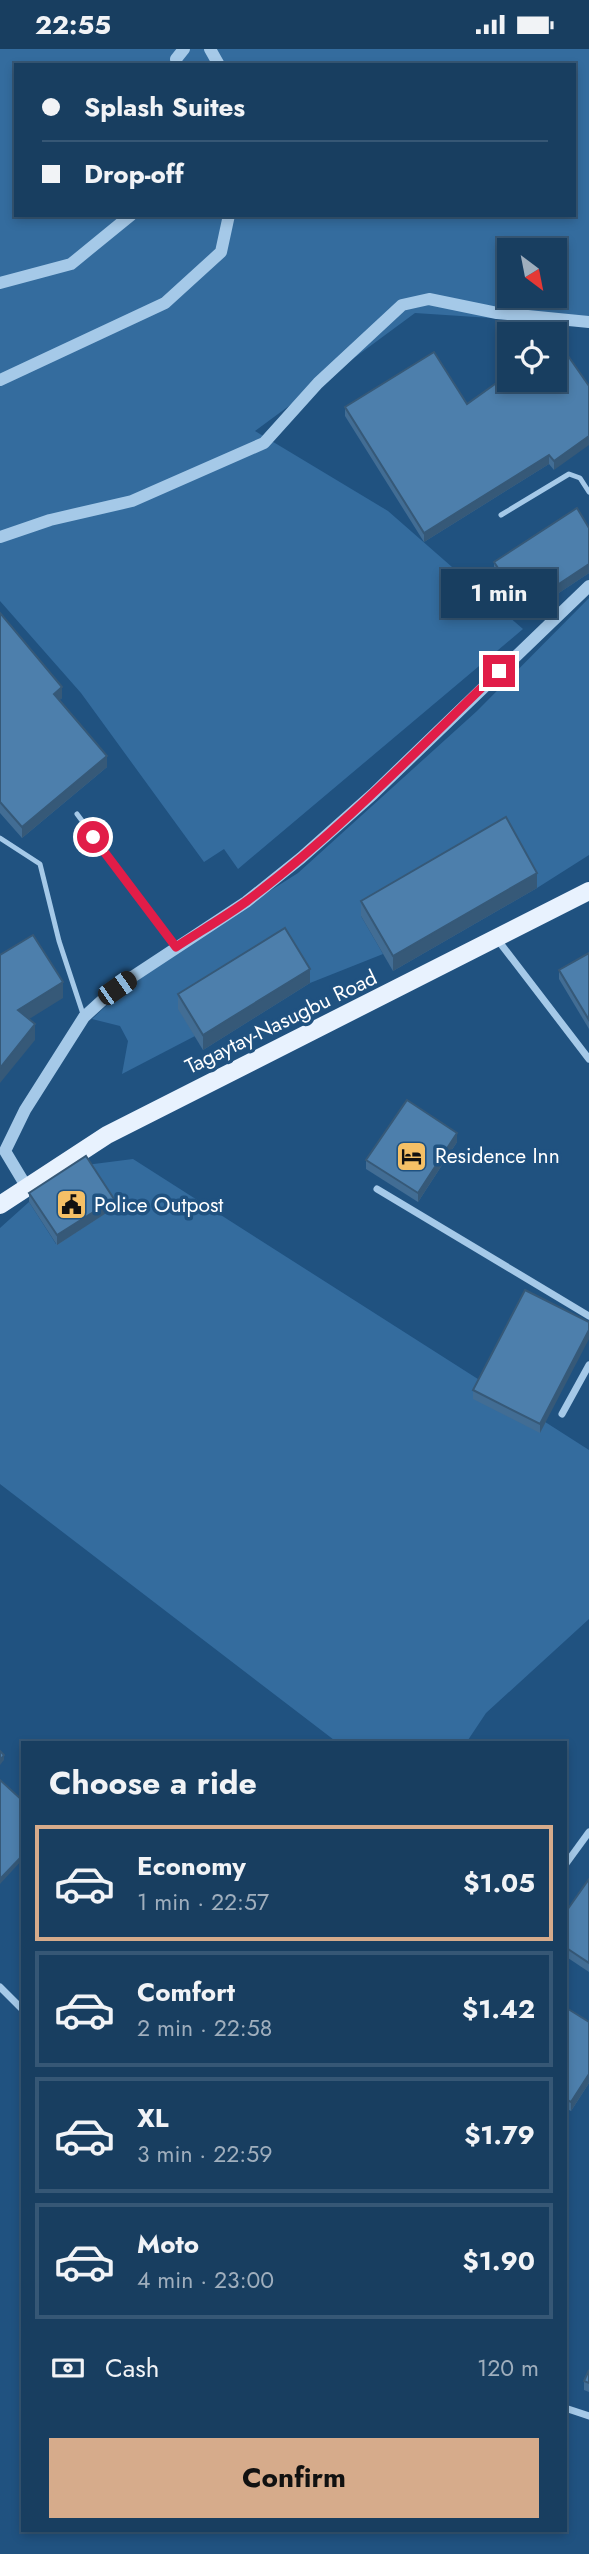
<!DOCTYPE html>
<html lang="en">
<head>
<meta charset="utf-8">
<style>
  :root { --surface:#183e60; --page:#254969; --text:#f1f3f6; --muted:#9faebd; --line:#365775; --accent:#d6ab8b }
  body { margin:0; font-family:Jost,sans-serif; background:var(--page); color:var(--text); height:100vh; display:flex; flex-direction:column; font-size:26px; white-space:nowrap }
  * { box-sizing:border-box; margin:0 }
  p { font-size:23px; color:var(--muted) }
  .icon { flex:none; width:38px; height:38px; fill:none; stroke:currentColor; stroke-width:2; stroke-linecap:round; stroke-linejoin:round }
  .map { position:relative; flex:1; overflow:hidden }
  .drawer { position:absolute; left:21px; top:1692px; width:546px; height:791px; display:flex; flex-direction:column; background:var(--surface); border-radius:0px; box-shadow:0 4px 10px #0003,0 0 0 2px var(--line) }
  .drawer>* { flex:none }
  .top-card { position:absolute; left:14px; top:14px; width:562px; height:154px; border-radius:0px; box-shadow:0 4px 10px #0003,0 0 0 2px var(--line); display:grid; align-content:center; height:154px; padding:0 28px; background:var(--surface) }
  .needle { width:46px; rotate:148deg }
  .buttons { position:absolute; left:497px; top:189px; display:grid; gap:14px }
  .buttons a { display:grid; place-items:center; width:70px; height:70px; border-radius:0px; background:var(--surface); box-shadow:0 4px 10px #0003,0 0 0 2px var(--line); font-size:35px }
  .end { position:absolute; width:32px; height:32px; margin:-16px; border:9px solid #e11d48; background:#fff; box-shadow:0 0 0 4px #fff }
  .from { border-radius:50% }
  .bubble { position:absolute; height:49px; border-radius:0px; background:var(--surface); box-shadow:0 4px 10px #0003,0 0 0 2px var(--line); font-size:23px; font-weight:700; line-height:49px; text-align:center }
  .car { position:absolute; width:21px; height:42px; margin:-21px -10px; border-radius:9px; box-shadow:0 0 5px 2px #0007; background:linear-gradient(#222 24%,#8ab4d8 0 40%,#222 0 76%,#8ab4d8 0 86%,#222 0) }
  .top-card b { display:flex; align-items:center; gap:24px; height:66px; font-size:26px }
  .top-card b+b { border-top:2px solid var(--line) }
  .top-card i { width:18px; height:18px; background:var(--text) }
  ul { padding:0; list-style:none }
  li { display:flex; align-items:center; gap:21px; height:116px; margin:0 14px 10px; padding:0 14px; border:4px solid var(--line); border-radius:0px }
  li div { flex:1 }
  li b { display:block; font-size:26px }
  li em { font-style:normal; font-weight:700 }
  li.current { border-color:var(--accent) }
  li>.icon { width:63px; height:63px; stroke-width:1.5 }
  h2 { padding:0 28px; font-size:32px; line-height:84px }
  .pay { display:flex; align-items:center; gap:18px; height:77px; padding:0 28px; font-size:26px }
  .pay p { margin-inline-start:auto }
  .button { display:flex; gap:14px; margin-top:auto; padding:14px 28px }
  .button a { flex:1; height:80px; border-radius:0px; background:var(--accent); color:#111; font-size:28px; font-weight:700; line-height:80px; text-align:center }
  .status { display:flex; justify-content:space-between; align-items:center; height:49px; padding:0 35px; background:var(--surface); direction:ltr }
  .status svg { height:19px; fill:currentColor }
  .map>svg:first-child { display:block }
  .green { fill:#346c9e; fill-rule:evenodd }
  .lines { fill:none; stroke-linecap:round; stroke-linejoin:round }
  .service { stroke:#a5c9e8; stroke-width:5 }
  .minor { stroke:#a5c9e8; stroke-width:7 }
  .tertiary { stroke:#a5c9e8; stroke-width:12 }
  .primary { stroke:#e8f2fe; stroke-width:18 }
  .wall { fill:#426d94 }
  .shaded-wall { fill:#365978 }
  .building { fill:#4d7fac; stroke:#365978; stroke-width:2 }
  .route { stroke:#e11d48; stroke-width:9 }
  .labels { text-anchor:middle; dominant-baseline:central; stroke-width:7; stroke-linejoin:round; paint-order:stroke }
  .street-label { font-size:21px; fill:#fff; stroke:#205280 }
  .poi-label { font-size:21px; fill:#fff; stroke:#205280; text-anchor:start }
</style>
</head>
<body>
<div class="status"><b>22:55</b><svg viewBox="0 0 49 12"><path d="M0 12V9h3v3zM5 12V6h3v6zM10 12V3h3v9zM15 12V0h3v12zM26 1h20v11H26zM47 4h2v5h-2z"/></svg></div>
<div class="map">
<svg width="589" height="2505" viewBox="0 0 589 2505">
  <rect width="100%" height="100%" fill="#205280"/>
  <g class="green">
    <path d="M 0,0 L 589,0 L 589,272 L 579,275 L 415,264 L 255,382 L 388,462 L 523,580 L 238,820 L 224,800 L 204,813 L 81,644 L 0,552 ZM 16,16 L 574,16 L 574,166 L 16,166 ZM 509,201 L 555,201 L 555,247 L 509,247 Z"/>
    <polygon points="589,549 589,806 537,839 361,867 383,905 310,934 285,894 179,960 195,987 122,1025 128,992 120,977 92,970 144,922 298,824 477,662"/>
    <polygon points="133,1110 589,1401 589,1570 486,1664 466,1694 338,1694 0,1435 0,1179 29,1153 56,1195 86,1116"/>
  </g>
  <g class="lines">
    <g class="service">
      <polyline points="501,466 569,425 580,429 589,443"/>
      <polyline points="77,765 175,897"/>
      <polyline points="0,789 40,815 59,892 84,968"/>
    </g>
    <g class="minor">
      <polyline points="497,890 589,1010"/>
      <polyline points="377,1140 589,1267"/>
      <polyline points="562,1365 589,1316"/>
      <polyline points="565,1816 589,1783"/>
      <polyline points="0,1938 23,1961"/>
      <polyline points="565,2359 589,2367"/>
    </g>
    <g class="tertiary">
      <polyline points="210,0 219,16"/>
      <polyline points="177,16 176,10 184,0"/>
      <polyline points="0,234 71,215 131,166"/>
      <polyline points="0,331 165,254 221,203 229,166"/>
      <polyline points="0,488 50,471 132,452 264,394 318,334 402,256 429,250 497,264 589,273"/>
      <polyline points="26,1137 5,1102 25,1061 84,968 117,938 246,853 301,809 373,745 589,537"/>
    </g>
    <polyline class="primary" points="0,1156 107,1086 589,842"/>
  </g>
  <g class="wall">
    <polygon points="555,331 554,421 549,415 424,493 345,367 345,358 467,355"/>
    <polygon points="589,479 589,524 524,567 494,522 494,513"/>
    <polygon points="0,564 62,649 59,651 107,718 22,789 0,764"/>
    <polygon points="537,839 393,922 361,867 361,852"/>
    <polygon points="589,904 589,980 559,930 559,921"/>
    <polygon points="310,934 203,1001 178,960 178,945"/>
    <polygon points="457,1093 418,1153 366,1120 366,1111"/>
    <polygon points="29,1144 114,1159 57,1196 29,1153"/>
    <polygon points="589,1273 540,1384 473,1350 473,1341"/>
    <polygon points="589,1830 589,1923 565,1907 565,1864"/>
    <polygon points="565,1958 589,1973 589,2034 571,2062 565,2059"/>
    <polygon points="589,2321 589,2343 584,2341 584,2332"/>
  </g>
  <g class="shaded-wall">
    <polygon points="589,387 589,396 554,421 554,412"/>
    <polygon points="549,406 549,415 424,493 424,484"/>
    <polygon points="589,515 589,524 524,567 524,558"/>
    <polygon points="62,638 62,649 54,656 54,645"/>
    <polygon points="107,707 107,718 22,789 22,778"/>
    <polygon points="537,824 537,839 393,922 393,907"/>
    <polygon points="310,920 310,934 203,1001 203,986"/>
    <polygon points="63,933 63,949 18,977 18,961"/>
    <polygon points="35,975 35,991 0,1034 0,1019"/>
    <polygon points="457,1084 457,1093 418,1153 418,1144"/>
    <polygon points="114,1150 114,1159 57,1196 57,1186"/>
    <polygon points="589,1281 589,1290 540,1384 540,1375"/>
    <polygon points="4,1706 4,1711 0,1716 0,1711"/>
    <polygon points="23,1806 23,1810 0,1835 0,1830"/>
    <polygon points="589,2025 589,2034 571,2062 571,2053"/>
  </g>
  <g class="building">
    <polygon points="557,291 589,337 589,387 554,412 549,406 424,484 345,358 434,303 467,355 509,325 509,331 555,331 555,293"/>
    <polygon points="577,459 589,479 589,515 524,558 494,513"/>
    <polygon points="0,564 62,638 54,645 107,707 22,778 0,753"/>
    <polygon points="506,768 537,824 393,907 361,852"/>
    <polygon points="285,879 310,920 203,986 178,945"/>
    <polygon points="33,886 63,933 18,961 35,975 0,1019 0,906"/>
    <polygon points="589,904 589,971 559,921"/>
    <polygon points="407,1051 457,1084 418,1144 366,1111"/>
    <polygon points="86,1107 114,1150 57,1186 29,1144"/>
    <polygon points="525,1241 589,1273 589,1281 540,1375 473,1341"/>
    <polygon points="0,1702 4,1706 0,1711"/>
    <polygon points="0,1731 23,1752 23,1806 0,1830"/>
    <polygon points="589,1830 589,1914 565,1898 565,1864"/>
    <polygon points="565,1958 589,1973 589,2025 571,2053 565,2050"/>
    <polygon points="589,2321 589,2334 584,2332"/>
  </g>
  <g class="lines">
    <path class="route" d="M 93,788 L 176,898 C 199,883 225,868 247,852 C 339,783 417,701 499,622"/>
  </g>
  <defs>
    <symbol id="hotel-square" viewBox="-11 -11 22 22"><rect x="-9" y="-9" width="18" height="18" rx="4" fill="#f5c066" stroke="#205280"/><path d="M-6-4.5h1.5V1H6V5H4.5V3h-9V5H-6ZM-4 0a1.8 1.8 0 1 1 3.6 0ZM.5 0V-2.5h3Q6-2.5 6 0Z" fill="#111"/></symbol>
    <symbol id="civic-square" viewBox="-11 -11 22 22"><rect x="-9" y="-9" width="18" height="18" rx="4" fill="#f5c066" stroke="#205280"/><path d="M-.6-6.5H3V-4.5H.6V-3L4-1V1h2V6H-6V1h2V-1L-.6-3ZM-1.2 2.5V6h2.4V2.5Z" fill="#111"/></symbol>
  </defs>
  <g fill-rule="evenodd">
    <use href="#hotel-square" x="394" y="1090" width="35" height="35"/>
    <use href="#civic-square" x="54" y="1138" width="35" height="35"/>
  </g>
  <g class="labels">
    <g class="street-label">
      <text transform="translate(281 973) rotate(-26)">Tagaytay-Nasugbu Road</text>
    </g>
    <g class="poi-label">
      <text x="435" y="1107">Residence Inn</text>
      <text x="94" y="1156">Police Outpost</text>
    </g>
  </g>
</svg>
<div class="buttons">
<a><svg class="needle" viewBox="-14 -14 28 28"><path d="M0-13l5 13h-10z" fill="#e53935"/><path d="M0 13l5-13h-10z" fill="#9faebd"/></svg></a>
<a><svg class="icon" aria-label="locate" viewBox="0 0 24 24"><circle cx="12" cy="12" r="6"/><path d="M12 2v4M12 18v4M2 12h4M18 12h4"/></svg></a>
</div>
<i class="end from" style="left:93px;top:788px"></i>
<i class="end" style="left:499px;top:622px"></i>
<div class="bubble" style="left:441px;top:520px;width:116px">1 min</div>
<i class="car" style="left:117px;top:939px;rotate:55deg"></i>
<div class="top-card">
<b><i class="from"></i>Splash Suites</b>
<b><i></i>Drop-off</b>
</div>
<section class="drawer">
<h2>Choose a ride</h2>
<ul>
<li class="current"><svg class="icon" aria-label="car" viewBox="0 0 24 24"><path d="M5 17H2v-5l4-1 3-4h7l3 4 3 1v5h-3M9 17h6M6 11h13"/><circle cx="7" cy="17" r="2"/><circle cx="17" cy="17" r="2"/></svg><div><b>Economy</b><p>1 min · 22:57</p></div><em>$1.05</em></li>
<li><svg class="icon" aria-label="car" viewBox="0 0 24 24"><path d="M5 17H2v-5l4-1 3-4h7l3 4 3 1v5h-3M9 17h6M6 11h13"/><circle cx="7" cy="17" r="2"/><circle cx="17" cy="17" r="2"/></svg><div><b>Comfort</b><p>2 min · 22:58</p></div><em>$1.42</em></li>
<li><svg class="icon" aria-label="car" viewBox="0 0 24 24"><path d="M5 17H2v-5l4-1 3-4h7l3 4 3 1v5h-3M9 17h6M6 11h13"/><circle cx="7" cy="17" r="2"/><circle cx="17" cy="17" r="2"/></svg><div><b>XL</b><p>3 min · 22:59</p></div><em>$1.79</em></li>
<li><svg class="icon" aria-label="car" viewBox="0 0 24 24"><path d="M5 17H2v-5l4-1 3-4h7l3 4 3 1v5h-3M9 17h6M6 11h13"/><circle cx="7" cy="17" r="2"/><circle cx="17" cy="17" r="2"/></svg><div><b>Moto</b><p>4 min · 23:00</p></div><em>$1.90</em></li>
</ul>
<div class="pay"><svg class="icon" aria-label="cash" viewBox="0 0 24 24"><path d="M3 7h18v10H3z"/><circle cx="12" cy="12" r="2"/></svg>Cash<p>120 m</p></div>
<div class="button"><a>Confirm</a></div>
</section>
</div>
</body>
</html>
